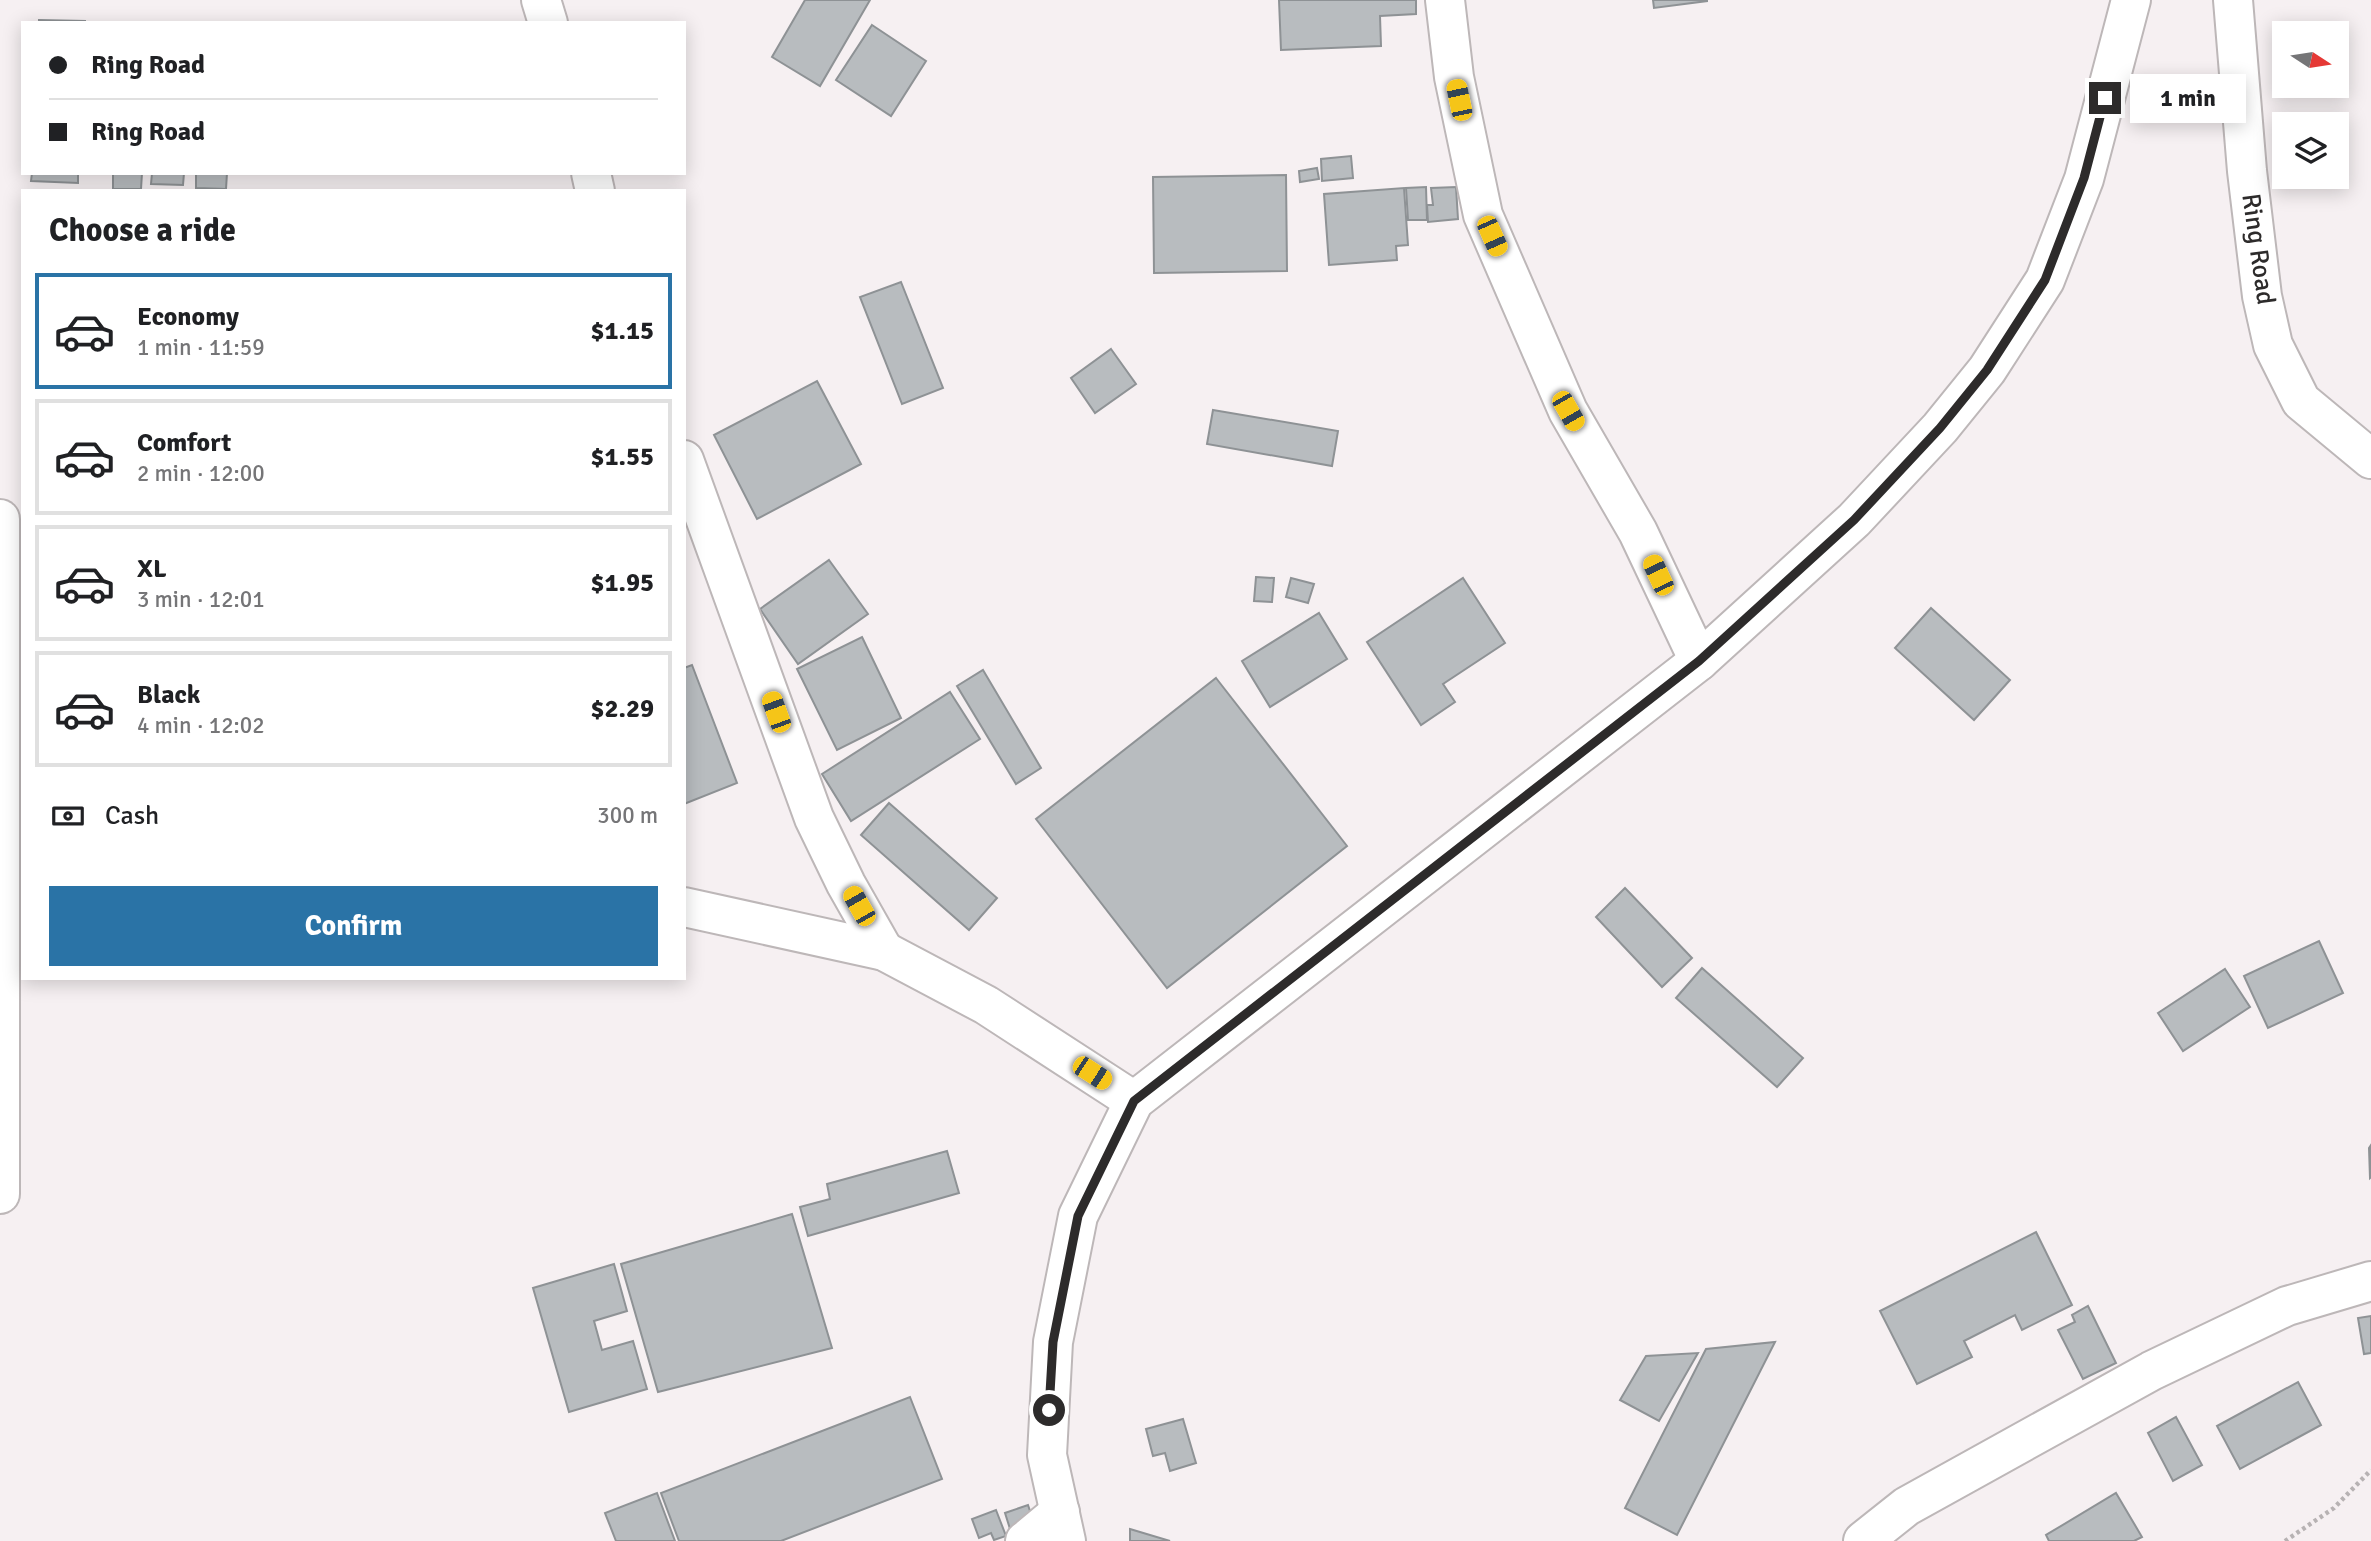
<!DOCTYPE html>
<html lang="en">
<head>
<meta charset="utf-8">
<style>
  :root { --surface:#fff; --page:#f2f2f2; --text:#202124; --muted:#757577; --line:#e0e0e0; --accent:#2a73a6 }
  body { margin:0; font-family:Signika,sans-serif; background:var(--page); color:var(--text); height:100vh; display:flex; flex-direction:column; font-size:26px; white-space:nowrap }
  * { box-sizing:border-box; margin:0 }
  p { font-size:23px; color:var(--muted) }
  .icon { flex:none; width:38px; height:38px; fill:none; stroke:currentColor; stroke-width:2; stroke-linecap:round; stroke-linejoin:round }
  .map { position:relative; flex:1; overflow:hidden }
  .details { position:absolute; left:21px; top:189px; width:665px; height:791px; display:flex; flex-direction:column; background:var(--surface); border-radius:0px; box-shadow:0 4px 18px #0003 }
  .details>* { flex:none }
  .hud { position:absolute; left:21px; top:21px; width:665px; height:154px; border-radius:0px; box-shadow:0 4px 18px #0003; display:grid; align-content:center; height:154px; padding:0 28px; background:var(--surface) }
  .needle { width:46px; rotate:102deg }
  .fabs { position:absolute; left:2272px; top:21px; display:grid; gap:14px }
  .fabs a { display:grid; place-items:center; width:77px; height:77px; border-radius:0px; background:var(--surface); box-shadow:0 4px 18px #0003; font-size:35px }
  .end { position:absolute; width:32px; height:32px; margin:-16px; border:9px solid #2d2b2b; background:#fff; box-shadow:0 0 0 4px #fff }
  .from { border-radius:50% }
  .bubble { position:absolute; height:49px; border-radius:0px; background:var(--surface); box-shadow:0 4px 18px #0003; font-size:23px; font-weight:700; line-height:49px; text-align:center }
  .car { position:absolute; width:21px; height:42px; margin:-21px -10px; border-radius:9px; box-shadow:0 0 5px 2px #0007; background:linear-gradient(#f5c518 24%,#345 0 40%,#f5c518 0 76%,#345 0 86%,#f5c518 0) }
  .hud b { display:flex; align-items:center; gap:24px; height:66px; font-size:26px }
  .hud b+b { border-top:2px solid var(--line) }
  .hud i { width:18px; height:18px; background:var(--text) }
  ul { padding:0; list-style:none }
  li { display:flex; align-items:center; gap:21px; height:116px; margin:0 14px 10px; padding:0 14px; border:4px solid var(--line); border-radius:0px }
  li div { flex:1 }
  li b { display:block; font-size:26px }
  li em { font-style:normal; font-weight:700 }
  li.active { border-color:var(--accent) }
  li>.icon { width:63px; height:63px; stroke-width:1.5 }
  h2 { padding:0 28px; font-size:32px; line-height:84px }
  .pay { display:flex; align-items:center; gap:18px; height:77px; padding:0 28px; font-size:26px }
  .pay p { margin-inline-start:auto }
  .primary-button { display:flex; gap:14px; margin-top:auto; padding:14px 28px }
  .primary-button a { flex:1; height:80px; border-radius:0px; background:var(--accent); color:#fff; font-size:28px; font-weight:700; line-height:80px; text-align:center }
  .map>svg:first-child { display:block }
  .building { fill:#b8bcbf; stroke:#8e9295; stroke-width:2 }
  .lines { fill:none; stroke-linecap:round; stroke-linejoin:round }
  .street-casing { stroke:#bdb7b8; stroke-width:42 }
  .path { stroke:#b7b2b3; stroke-width:4.5; stroke-dasharray:3.5 3.5; stroke-linecap:butt }
  .street { stroke:#fff; stroke-width:38 }
  .route { stroke:#2d2b2b; stroke-width:9 }
  .labels { text-anchor:middle; dominant-baseline:central; stroke-width:6; stroke-linejoin:round; paint-order:stroke }
  .street-label { font-size:26px; fill:#2d2b2b; stroke:#fff }
</style>
</head>
<body>
<div class="map">
<svg width="2371" height="1541" viewBox="0 0 2371 1541">
  <rect width="100%" height="100%" fill="#f6f0f2"/>
  <g class="building">
    <polygon points="805,0 870,0 820,86 772,57"/>
    <polygon points="1279,0 1416,0 1416,14 1380,16 1381,46 1281,50"/>
    <polygon points="1653,0 1707,0 1707,1 1654,8"/>
    <polygon points="39,20 85,21 85,23 39,23"/>
    <polygon points="872,25 926,61 891,116 836,80"/>
    <polygon points="1351,156 1353,178 1322,181 1321,159"/>
    <polygon points="1317,168 1319,179 1300,182 1299,171"/>
    <polygon points="32,173 78,173 78,183 31,181"/>
    <polygon points="113,173 142,173 141,189 113,189"/>
    <polygon points="152,173 184,173 183,185 151,184"/>
    <polygon points="196,173 227,173 226,189 196,188"/>
    <polygon points="1286,175 1287,271 1154,273 1153,177"/>
    <polygon points="1426,187 1427,220 1408,220 1406,188"/>
    <polygon points="1456,187 1458,219 1428,222 1427,205 1433,205 1431,188"/>
    <polygon points="1404,188 1408,245 1396,246 1397,260 1329,265 1324,194"/>
    <polygon points="901,282 943,388 902,404 860,297"/>
    <polygon points="1111,349 1136,384 1095,413 1071,378"/>
    <polygon points="817,381 861,464 757,519 714,435"/>
    <polygon points="1213,410 1338,431 1332,466 1207,444"/>
    <polygon points="829,560 868,614 798,664 760,609"/>
    <polygon points="1256,577 1274,578 1272,602 1254,601"/>
    <polygon points="1291,578 1314,584 1308,603 1286,597"/>
    <polygon points="1463,578 1505,643 1443,684 1455,702 1421,725 1367,642"/>
    <polygon points="1931,608 2010,680 1974,720 1895,648"/>
    <polygon points="1319,613 1347,659 1270,707 1242,661"/>
    <polygon points="862,637 901,718 837,750 797,669"/>
    <polygon points="692,665 737,783 684,804 684,668"/>
    <polygon points="983,670 1041,768 1016,784 957,686"/>
    <polygon points="1216,678 1347,846 1167,988 1036,819"/>
    <polygon points="950,692 980,739 851,821 822,774"/>
    <polygon points="889,803 997,898 969,930 861,835"/>
    <polygon points="1625,888 1692,958 1662,987 1596,917"/>
    <polygon points="2319,941 2343,993 2268,1028 2244,976"/>
    <polygon points="1702,968 1803,1058 1777,1087 1676,998"/>
    <polygon points="2225,969 2250,1007 2183,1051 2158,1013"/>
    <polygon points="2371,1145 2371,1177 2370,1178 2369,1148"/>
    <polygon points="947,1151 959,1193 808,1236 800,1207 830,1199 827,1184"/>
    <polygon points="792,1214 832,1348 658,1392 621,1264"/>
    <polygon points="2036,1232 2072,1305 2022,1330 2015,1315 1964,1341 1972,1357 1917,1384 1880,1311"/>
    <polygon points="614,1264 627,1311 594,1321 602,1350 633,1341 647,1389 569,1412 533,1288"/>
    <polygon points="2088,1306 2116,1363 2083,1379 2058,1330 2075,1322 2072,1315"/>
    <polygon points="2371,1316 2371,1353 2364,1354 2358,1318"/>
    <polygon points="1775,1342 1677,1535 1625,1508 1706,1349"/>
    <polygon points="1698,1353 1659,1421 1620,1400 1646,1356"/>
    <polygon points="2298,1382 2321,1425 2240,1469 2217,1426"/>
    <polygon points="910,1397 942,1479 781,1541 679,1541 661,1493"/>
    <polygon points="2176,1417 2202,1465 2173,1481 2148,1433"/>
    <polygon points="1183,1419 1196,1463 1170,1471 1165,1453 1153,1456 1146,1429"/>
    <polygon points="657,1493 675,1541 616,1541 605,1513"/>
    <polygon points="2116,1493 2142,1537 2134,1541 2049,1541 2046,1535"/>
    <polygon points="1028,1505 1034,1523 1011,1532 1005,1513"/>
    <polygon points="996,1510 1006,1536 994,1540 991,1533 979,1538 972,1519"/>
    <polygon points="1130,1529 1170,1541 1130,1541"/>
  </g>
  <g class="lines">
    <defs>
      <g id="street">
        <polyline points="541,0 548,23"/>
        <polyline points="1445,0 1454,77 1483,215 1568,411 1638,532 1699,661"/>
        <polyline points="2233,0 2247,171 2262,296 2273,345 2301,401 2371,459"/>
        <polyline points="591,173 595,191"/>
        <polyline points="684,460 814,818 846,884 884,951"/>
        <polyline points="0,519 0,1194"/>
        <polyline points="684,907 884,951 986,1005 1134,1101"/>
        <polyline points="1025,1541 1060,1512"/>
        <polyline points="1066,1541 1047,1455 1053,1342 1078,1216 1134,1101 1699,661 1854,520 1940,428 1987,370 2045,280 2084,179 2131,0"/>
        <polyline points="1863,1541 1907,1506 2151,1371 2287,1306 2371,1281"/>
      </g>
    </defs>
    <use href="#street" class="street-casing"/>
    <polyline class="path" points="2285,1541 2334,1508 2371,1470"/>
    <use href="#street" class="street"/>
  </g>
  <g class="lines">
    <polyline class="route" points="1049,1410 1053,1342 1078,1216 1134,1101 1699,661 1854,520 1940,428 1987,370 2045,280 2084,178 2105,98"/>
  </g>
  <g class="labels">
    <g class="street-label">
      <text transform="translate(2258 249) rotate(82)">Ring Road</text>
    </g>
  </g>
</svg>
<div class="fabs">
<a><svg class="needle" viewBox="-14 -14 28 28"><path d="M0-13l5 13h-10z" fill="#e53935"/><path d="M0 13l5-13h-10z" fill="#757577"/></svg></a>
<a><svg class="icon" aria-label="layers" viewBox="0 0 24 24"><path d="M12 4l9 5-9 5-9-5zM3 14l9 5 9-5"/></svg></a>
</div>
<i class="end from" style="left:1049px;top:1410px"></i>
<i class="end" style="left:2105px;top:98px"></i>
<div class="bubble" style="left:2130px;top:74px;width:116px">1 min</div>
<i class="car" style="left:1459px;top:100px;rotate:348deg"></i>
<i class="car" style="left:1492px;top:236px;rotate:156deg"></i>
<i class="car" style="left:1568px;top:411px;rotate:150deg"></i>
<i class="car" style="left:1658px;top:575px;rotate:335deg"></i>
<i class="car" style="left:776px;top:712px;rotate:340deg"></i>
<i class="car" style="left:859px;top:906px;rotate:330deg"></i>
<i class="car" style="left:1092px;top:1073px;rotate:123deg"></i>
<div class="hud">
<b><i class="from"></i>Ring Road</b>
<b><i></i>Ring Road</b>
</div>
<section class="details">
<h2>Choose a ride</h2>
<ul>
<li class="active"><svg class="icon" aria-label="car" viewBox="0 0 24 24"><path d="M5 17H2v-5l4-1 3-4h7l3 4 3 1v5h-3M9 17h6M6 11h13"/><circle cx="7" cy="17" r="2"/><circle cx="17" cy="17" r="2"/></svg><div><b>Economy</b><p>1 min · 11:59</p></div><em>$1.15</em></li>
<li><svg class="icon" aria-label="car" viewBox="0 0 24 24"><path d="M5 17H2v-5l4-1 3-4h7l3 4 3 1v5h-3M9 17h6M6 11h13"/><circle cx="7" cy="17" r="2"/><circle cx="17" cy="17" r="2"/></svg><div><b>Comfort</b><p>2 min · 12:00</p></div><em>$1.55</em></li>
<li><svg class="icon" aria-label="car" viewBox="0 0 24 24"><path d="M5 17H2v-5l4-1 3-4h7l3 4 3 1v5h-3M9 17h6M6 11h13"/><circle cx="7" cy="17" r="2"/><circle cx="17" cy="17" r="2"/></svg><div><b>XL</b><p>3 min · 12:01</p></div><em>$1.95</em></li>
<li><svg class="icon" aria-label="car" viewBox="0 0 24 24"><path d="M5 17H2v-5l4-1 3-4h7l3 4 3 1v5h-3M9 17h6M6 11h13"/><circle cx="7" cy="17" r="2"/><circle cx="17" cy="17" r="2"/></svg><div><b>Black</b><p>4 min · 12:02</p></div><em>$2.29</em></li>
</ul>
<div class="pay"><svg class="icon" aria-label="cash" viewBox="0 0 24 24"><path d="M3 7h18v10H3z"/><circle cx="12" cy="12" r="2"/></svg>Cash<p>300 m</p></div>
<div class="primary-button"><a>Confirm</a></div>
</section>
</div>
</body>
</html>
